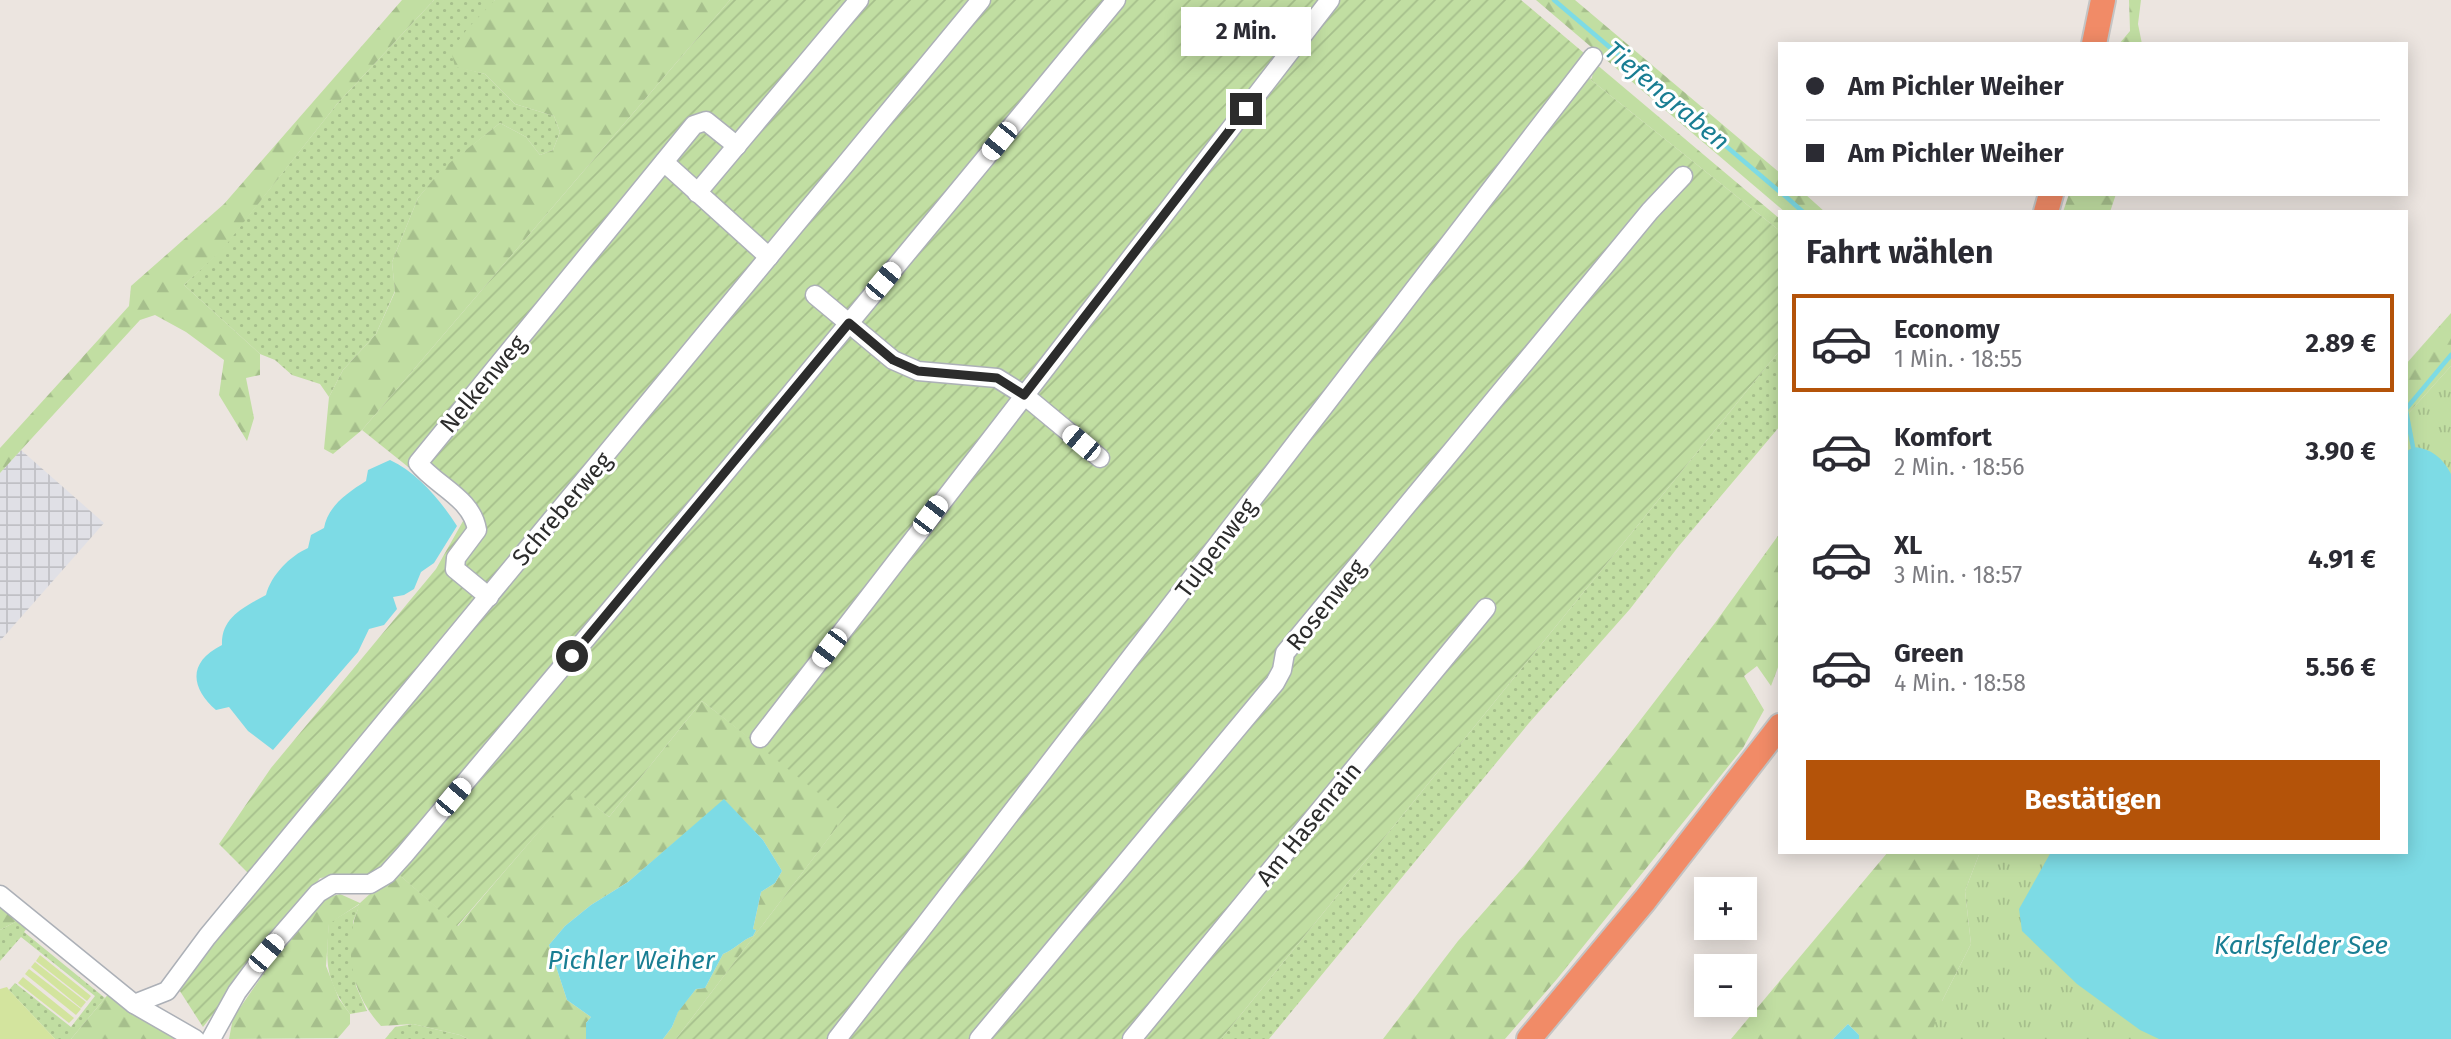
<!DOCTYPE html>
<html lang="de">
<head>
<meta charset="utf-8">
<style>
  :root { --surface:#fff; --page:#f7f7f7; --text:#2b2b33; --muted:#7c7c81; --line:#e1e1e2; --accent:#b45309 }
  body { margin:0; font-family:"Fira Sans",sans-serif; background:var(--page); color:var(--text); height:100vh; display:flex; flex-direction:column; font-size:26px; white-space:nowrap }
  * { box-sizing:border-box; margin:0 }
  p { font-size:23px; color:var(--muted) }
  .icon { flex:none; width:38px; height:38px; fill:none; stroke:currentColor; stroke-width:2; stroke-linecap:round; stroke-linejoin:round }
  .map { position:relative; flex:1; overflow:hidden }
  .details { position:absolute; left:1778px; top:210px; width:630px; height:644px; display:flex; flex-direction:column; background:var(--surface); border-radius:0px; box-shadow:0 4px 18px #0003 }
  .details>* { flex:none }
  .guide { position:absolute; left:1778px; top:42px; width:630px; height:154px; border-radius:0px; box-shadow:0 4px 18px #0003; display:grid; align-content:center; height:154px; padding:0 28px; background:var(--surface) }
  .controls { position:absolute; left:1694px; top:877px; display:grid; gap:14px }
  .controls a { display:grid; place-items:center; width:63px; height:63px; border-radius:0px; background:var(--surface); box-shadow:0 4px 18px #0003; font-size:35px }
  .end { position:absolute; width:32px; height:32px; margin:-16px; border:9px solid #2c2c2c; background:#fff; box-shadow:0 0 0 4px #fff }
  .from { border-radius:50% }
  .bubble { position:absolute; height:49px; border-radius:0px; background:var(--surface); box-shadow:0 4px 18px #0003; font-size:23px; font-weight:700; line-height:49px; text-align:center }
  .car { position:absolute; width:21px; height:42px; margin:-21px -10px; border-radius:9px; box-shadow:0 0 5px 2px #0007; background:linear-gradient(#fff 24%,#345 0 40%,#fff 0 76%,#345 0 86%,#fff 0) }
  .guide b { display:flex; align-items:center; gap:24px; height:66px; font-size:26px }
  .guide b+b { border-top:2px solid var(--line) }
  .guide i { width:18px; height:18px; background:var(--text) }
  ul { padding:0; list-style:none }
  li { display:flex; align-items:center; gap:21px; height:98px; margin:0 14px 10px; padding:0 14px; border:4px solid transparent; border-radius:0px }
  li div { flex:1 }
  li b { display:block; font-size:26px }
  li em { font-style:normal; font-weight:700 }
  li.current { border-color:var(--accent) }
  li>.icon { width:63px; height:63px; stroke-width:1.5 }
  h2 { padding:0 28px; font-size:32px; line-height:84px }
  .cta { display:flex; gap:14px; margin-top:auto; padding:14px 28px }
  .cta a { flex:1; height:80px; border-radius:0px; background:var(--accent); color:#fff; font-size:28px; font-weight:700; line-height:80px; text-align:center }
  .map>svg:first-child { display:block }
  .industrial { fill:url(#industrial-grid) }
  .grass { fill:url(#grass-dots) }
  .forest { fill:url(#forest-firs) }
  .park { fill:url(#park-tufts) }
  .garden { fill:url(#garden-furrows) }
  .pitch { fill:#d3e49e }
  .water { fill:#7ddbe5 }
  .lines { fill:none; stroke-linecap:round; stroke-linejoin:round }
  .stream { stroke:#7ddbe5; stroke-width:4.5 }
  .minor-casing { stroke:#acb0b7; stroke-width:21 }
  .highway-casing { stroke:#c4c4c4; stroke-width:28 }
  .minor { stroke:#fff; stroke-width:18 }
  .highway { stroke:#f18b67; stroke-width:24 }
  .route { stroke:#2c2c2c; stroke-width:9 }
  .labels { text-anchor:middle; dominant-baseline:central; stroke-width:6; stroke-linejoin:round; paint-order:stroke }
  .street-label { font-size:24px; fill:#2c2c2c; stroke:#fff }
  .water-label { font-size:26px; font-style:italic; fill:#197e93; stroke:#fff }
</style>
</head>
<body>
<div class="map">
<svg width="2451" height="1039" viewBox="0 0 2451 1039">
  <defs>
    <pattern id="industrial-grid" width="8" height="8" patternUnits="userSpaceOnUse" patternTransform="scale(1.75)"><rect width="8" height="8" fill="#e0e0e6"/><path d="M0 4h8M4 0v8" fill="none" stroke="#c0c0c5"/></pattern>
    <pattern id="grass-dots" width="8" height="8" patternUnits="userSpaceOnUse" patternTransform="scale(1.75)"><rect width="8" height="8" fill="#c1dea2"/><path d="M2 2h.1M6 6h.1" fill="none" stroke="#a6bf8c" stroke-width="1.8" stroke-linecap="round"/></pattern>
    <pattern id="forest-firs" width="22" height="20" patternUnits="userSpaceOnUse" patternTransform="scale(1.75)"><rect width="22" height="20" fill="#c1dea2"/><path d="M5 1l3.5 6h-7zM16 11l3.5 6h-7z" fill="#a6bf8c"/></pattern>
    <pattern id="park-tufts" width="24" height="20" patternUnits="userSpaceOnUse" patternTransform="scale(1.75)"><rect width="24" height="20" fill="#c1dea2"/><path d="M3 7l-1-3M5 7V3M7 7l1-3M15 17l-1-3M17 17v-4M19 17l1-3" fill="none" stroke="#a6bf8c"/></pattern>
    <pattern id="garden-furrows" width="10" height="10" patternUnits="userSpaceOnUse" patternTransform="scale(1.75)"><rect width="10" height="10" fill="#c1dea2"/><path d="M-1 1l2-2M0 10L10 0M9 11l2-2" fill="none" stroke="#a6bf8c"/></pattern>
  </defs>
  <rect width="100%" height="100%" fill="#ece5e0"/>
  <polygon class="industrial" points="21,450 104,523 0,641 0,473"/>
  <g class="grass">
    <polygon points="434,0 495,0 455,66 485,74 515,104 554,116 560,132 553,150 540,155 526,137 500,123 443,169 418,198 392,262 395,291 376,334 343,370 329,397 320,384 292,375 275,360 260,354 184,285 222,249 337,104"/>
    <polygon points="1780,350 1780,426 1678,547 1630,609 1529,723 1269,1039 1221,1039"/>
    <path d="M 360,904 L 353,922 L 356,986 L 367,1011 L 350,1014 C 326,981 325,963 329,923 Z"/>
    <polygon points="19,920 27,928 24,932 105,998 71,1039 55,1039 9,990 15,983 71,1027 95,996 21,937 0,961 0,930"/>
    <polygon points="413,1024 460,1035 468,1039 385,1039 395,1027"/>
  </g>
  <g class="forest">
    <polygon points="402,0 434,0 337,104 222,250 184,285 260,354 260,375 246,378 254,418 247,441 219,395 224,360 186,332 155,315 140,320 0,473 0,448 129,306 131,286 224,204"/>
    <polygon points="495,0 730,0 362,430 333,454 324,449 329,397 343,370 376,334 395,292 392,262 418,198 443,168 500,123 526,137 540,155 553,150 560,132 554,116 515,104 485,74 455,67 451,50 468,28"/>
    <polygon points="1536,0 1575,0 1780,173 1780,194 1805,194 1825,212 1785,212"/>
    <polygon points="2129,0 2141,0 2138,24 2142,44 2119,44 2130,31"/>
    <polygon points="1596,64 1780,219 1780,231 1591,80"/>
    <polygon points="2069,194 2116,194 2110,212 2063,212"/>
    <polygon points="2451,313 2451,366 2406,416 2406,364"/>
    <polygon points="1780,533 1780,662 1771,686 1757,666 1744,676 1764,710 1743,748 1557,979 1505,1039 1383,1039 1458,941 1526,864 1615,753 1715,623"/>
    <path d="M 702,701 L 847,814 L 676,1039 L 663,1039 L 672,1027 L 678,1011 L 696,989 L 705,988 L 723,954 C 735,949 742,940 753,936 L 756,930 L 753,929 L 761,892 L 775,883 L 782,871 L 763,840 L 724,800 L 628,882 L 591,905 L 565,926 L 549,945 L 567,1000 L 591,1017 L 586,1023 L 586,1039 L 468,1039 L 460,1035 L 413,1024 L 381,1026 C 355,998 346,963 353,925 C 354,918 358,911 359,904 L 329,924 L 326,966 L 339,999 L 350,1014 L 350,1024 L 338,1038 L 229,1039 L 233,1018 L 277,954 L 308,914 L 329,897 L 340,894 L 360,903 L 395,871 L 458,926 L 575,789 L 609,817 Z"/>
    <polygon points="1888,852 1980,852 1965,891 1971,944 1942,1001 2068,1039 1859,1039 1859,1035 1848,1024 1833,1039 1731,1039"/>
    <polygon points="0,905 19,920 0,930"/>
    <polygon points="110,992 181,1039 71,1039"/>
  </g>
  <polygon class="park" points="2451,366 2451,1039 1930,1039 1942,1001 1971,944 1965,891 1980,852 2406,852 2406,416"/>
  <path class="garden" d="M 730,0 L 1521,0 L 1584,53 L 1591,80 L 1780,231 L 1780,350 L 1221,1039 L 676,1039 L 846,815 L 702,701 L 609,817 L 575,790 L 457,926 L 395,871 C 370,875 346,874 320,878 L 203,1027 L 176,985 L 255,880 L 219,844 L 271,768 L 436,569 L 467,514 L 362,430 Z"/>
  <g class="pitch">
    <polygon points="40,955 91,996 87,1001 36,961"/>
    <polygon points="35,962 86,1002 81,1008 31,967"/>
    <polygon points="29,969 81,1009 76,1015 25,974"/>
    <polygon points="23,977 74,1018 69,1023 18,983"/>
    <polygon points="7,987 9,990 55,1039 0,1039 0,989"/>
  </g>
  <g class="water">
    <path d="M 2413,447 C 2431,448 2443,458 2451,474 L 2451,1039 L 2159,1039 L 2140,1030 L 2077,984 L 2022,931 L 2019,909 L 2051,852 L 2406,852 L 2406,452 Z"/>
    <path d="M 390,460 C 418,473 441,501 457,526 L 434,563 L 421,572 L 414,589 L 404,595 L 393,597 L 397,609 L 384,625 L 369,629 L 358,652 L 273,750 L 248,731 L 229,707 L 216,710 C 190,687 188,662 222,645 C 221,617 244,607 266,595 C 271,575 290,556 308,548 L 311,535 L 324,528 C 328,506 347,493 366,481 L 368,470 Z"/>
    <path d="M 724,799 L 763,840 L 782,871 L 775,883 L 761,892 L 753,929 L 756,930 L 753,936 C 742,940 735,949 723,954 L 705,988 L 696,989 L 678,1012 L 672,1027 L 663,1039 L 586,1039 L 586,1023 L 591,1017 L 567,1000 L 549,945 L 565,926 L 591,905 L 628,882 Z"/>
    <polygon points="1848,1024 1859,1035 1859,1039 1833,1039"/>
  </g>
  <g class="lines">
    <g class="stream">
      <polyline points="1554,0 1780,192"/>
      <polyline points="1783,194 1803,212"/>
      <polyline points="2406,409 2451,355"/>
      <polyline points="2406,411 2413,447"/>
    </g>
    <defs>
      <g id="minor">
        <polyline points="664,162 769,257"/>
        <polyline points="697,193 859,0"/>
        <polyline points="815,295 893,360 918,371 997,378 1024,395 1100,458"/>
        <path d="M 489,597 L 455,569 L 456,558 L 477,530 C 472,498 436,486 418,463 L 694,125 L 706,121 L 737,146"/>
        <polyline points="760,738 1330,0"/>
        <polyline points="0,895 134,1004 195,1039"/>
        <polyline points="134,1004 167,991 207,937 981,0"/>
        <polyline points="211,1039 237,992 266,953 318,893 333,884 370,884 387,874 405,854 726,472 1116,0"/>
        <polyline points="837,1039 1593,57"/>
        <polyline points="979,1039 1275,683 1282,670 1285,653 1650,211 1683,176"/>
        <polyline points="1132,1039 1486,608"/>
      </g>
      <g id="highway">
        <polyline points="2094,44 2103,0"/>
        <polyline points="2046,212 2051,194"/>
        <polyline points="1529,1039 1645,900 1780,726"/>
      </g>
    </defs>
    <use href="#minor" class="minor-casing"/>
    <use href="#highway" class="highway-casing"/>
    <use href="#minor" class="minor"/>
    <use href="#highway" class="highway"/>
  </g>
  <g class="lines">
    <polyline class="route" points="572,656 849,323 893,360 918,371 997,378 1024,395 1246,109"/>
  </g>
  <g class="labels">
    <g class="street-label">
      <text transform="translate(483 384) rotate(-50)">Nelkenweg</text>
      <text transform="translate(562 509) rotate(-50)">Schreberweg</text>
      <text transform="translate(1216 548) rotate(-53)">Tulpenweg</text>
      <text transform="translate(1326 605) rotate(-51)">Rosenweg</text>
      <text transform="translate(1309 824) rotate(-51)">Am Hasenrain</text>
    </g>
    <g class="water-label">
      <text transform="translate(1667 96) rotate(40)">Tiefengraben</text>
      <text x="2301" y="945">Karlsfelder See</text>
      <text x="631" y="960">Pichler Weiher</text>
    </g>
  </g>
</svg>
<div class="controls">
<a>+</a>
<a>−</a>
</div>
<i class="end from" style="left:572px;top:656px"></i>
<i class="end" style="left:1246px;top:109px"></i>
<div class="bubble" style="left:1181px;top:7px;width:130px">2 Min.</div>
<i class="car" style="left:999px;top:141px;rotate:219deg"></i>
<i class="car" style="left:883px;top:281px;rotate:40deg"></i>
<i class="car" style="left:1081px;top:443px;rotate:310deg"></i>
<i class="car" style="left:930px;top:515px;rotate:37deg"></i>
<i class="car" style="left:829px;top:648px;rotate:217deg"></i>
<i class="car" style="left:453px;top:797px;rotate:40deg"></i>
<i class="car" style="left:266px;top:953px;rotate:40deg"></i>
<div class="guide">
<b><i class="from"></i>Am Pichler Weiher</b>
<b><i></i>Am Pichler Weiher</b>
</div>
<section class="details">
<h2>Fahrt wählen</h2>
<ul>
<li class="current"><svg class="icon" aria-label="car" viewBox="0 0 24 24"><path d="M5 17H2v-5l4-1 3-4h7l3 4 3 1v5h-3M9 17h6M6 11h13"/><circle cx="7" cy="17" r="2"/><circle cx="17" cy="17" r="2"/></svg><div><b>Economy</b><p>1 Min. · 18:55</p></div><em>2.89 €</em></li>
<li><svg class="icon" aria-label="car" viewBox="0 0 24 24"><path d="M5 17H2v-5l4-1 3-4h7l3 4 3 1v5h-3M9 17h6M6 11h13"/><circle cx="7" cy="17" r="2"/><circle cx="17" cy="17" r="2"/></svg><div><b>Komfort</b><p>2 Min. · 18:56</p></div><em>3.90 €</em></li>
<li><svg class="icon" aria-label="car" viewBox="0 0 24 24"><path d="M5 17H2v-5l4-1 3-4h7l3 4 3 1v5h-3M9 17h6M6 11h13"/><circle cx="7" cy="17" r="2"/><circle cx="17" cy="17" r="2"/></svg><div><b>XL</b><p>3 Min. · 18:57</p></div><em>4.91 €</em></li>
<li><svg class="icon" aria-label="car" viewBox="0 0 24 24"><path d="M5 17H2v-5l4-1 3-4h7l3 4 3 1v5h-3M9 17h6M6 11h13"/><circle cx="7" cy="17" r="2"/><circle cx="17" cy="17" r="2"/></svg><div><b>Green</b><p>4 Min. · 18:58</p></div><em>5.56 €</em></li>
</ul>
<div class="cta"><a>Bestätigen</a></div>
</section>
</div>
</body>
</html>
